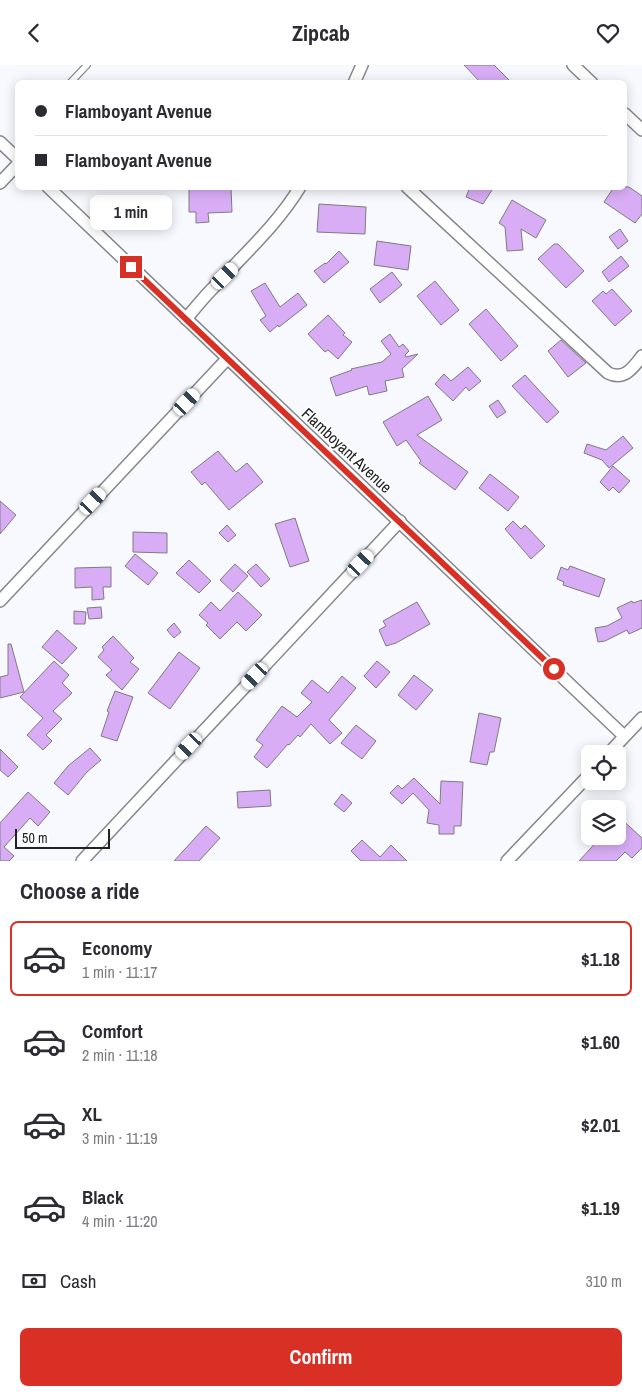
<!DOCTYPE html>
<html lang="en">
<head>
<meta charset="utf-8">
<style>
  :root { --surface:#fff; --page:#f7f7f7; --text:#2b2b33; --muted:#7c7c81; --line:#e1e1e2; --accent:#d93025 }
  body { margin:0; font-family:"Archivo Narrow",sans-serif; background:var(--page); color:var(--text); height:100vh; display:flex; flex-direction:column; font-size:19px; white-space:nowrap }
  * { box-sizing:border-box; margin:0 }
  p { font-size:16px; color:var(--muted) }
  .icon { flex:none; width:28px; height:28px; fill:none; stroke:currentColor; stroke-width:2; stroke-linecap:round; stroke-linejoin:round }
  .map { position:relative; height:796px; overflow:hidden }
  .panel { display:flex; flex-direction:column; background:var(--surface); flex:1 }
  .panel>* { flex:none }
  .top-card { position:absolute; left:15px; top:15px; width:612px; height:110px; border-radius:8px; box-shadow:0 2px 12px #0003; display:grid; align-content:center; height:110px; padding:0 20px; background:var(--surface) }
  .controls { position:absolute; left:581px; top:680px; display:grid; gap:10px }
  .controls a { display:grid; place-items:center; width:45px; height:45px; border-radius:8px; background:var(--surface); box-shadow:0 2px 12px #0003; font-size:25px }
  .scale { position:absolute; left:15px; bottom:12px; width:95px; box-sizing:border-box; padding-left:5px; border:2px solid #212224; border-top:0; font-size:14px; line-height:18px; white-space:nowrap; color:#212224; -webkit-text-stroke:4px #fff; paint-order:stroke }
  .end { position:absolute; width:22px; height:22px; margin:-11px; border:6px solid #d93025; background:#fff; box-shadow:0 0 0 2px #fff }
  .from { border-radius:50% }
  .bubble { position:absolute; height:35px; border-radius:8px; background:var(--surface); box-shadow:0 2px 12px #0003; font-size:16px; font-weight:700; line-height:35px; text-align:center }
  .car { position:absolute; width:15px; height:30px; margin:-15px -8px; border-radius:6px; box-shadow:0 0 4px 1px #0007; background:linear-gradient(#fff 24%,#345 0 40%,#fff 0 76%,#345 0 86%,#fff 0) }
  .top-card b { display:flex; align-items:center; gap:18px; height:48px; font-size:19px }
  .top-card b+b { border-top:1px solid var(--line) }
  .top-card i { width:12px; height:12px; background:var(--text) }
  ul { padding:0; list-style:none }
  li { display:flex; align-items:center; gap:15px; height:75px; margin:0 10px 8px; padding:0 10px; border:2px solid transparent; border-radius:8px }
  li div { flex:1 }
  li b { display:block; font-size:19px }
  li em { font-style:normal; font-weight:700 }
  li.selected { border-color:var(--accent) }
  li>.icon { width:45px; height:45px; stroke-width:1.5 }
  h2 { padding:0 20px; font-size:22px; line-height:60px }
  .pay { display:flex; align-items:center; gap:12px; height:55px; padding:0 20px; font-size:19px }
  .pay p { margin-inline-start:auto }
  .primary-button { display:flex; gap:10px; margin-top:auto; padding:10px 20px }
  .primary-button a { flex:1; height:58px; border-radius:8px; background:var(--accent); color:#fff; font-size:20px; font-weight:700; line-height:58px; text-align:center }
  header { display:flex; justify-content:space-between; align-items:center; height:65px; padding:0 20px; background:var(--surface); font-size:22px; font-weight:700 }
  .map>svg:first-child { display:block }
  .building { fill:#d8adf5; stroke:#7e7b80 }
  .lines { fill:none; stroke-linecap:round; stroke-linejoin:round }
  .service-casing { stroke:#85878d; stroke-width:8 }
  .minor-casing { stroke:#85878d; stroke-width:14 }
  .service { stroke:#fff; stroke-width:5.5 }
  .minor { stroke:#fff; stroke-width:11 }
  .route { stroke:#d93025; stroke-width:6 }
  .labels { text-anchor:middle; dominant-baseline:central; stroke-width:4; stroke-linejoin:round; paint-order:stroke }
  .street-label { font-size:16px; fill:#212224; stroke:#fff }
</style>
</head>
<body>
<header><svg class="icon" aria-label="back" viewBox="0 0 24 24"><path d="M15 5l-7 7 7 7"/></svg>Zipcab<svg class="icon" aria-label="heart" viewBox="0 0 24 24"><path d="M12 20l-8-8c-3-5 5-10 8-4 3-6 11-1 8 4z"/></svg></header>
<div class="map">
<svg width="642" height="796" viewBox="0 0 642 796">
  <rect width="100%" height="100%" fill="#f7f9ff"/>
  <g class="building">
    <polygon points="464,0 494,0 512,18 481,18"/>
    <polygon points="189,122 231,122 232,147 208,148 209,157 196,158 196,147 189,147"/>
    <polygon points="470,122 494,122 483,139 466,132"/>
    <polygon points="614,122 629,122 642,131 642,149 635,158 604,137"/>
    <polygon points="512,135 546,155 536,173 521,164 523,185 507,186 505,162 499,158"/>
    <polygon points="319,139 366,142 365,169 317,167"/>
    <polygon points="620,164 628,176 618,184 609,172"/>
    <polygon points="377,176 411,181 408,205 374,200"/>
    <polygon points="554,179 558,179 584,206 566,223 538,194"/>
    <polygon points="339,186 349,197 324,218 314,206 325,198 326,199"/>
    <polygon points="621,191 629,201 609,217 602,207"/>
    <polygon points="392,207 402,220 380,238 370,224"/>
    <polygon points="435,216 459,245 441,260 417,231"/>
    <polygon points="265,218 280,242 298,228 307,240 279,262 278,260 270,267 260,255 266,251 251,226"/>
    <polygon points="612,224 632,246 615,261 592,236 603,226 606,229"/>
    <polygon points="486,244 518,281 501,296 469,259"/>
    <polygon points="328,250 345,268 343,270 352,277 338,294 328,285 325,287 308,269"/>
    <polygon points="390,269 399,282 403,279 409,286 405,290 406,292 418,289 402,304 404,312 385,316 387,326 369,330 367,321 336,331 330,313 352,305 351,304 382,297 391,289 381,276"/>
    <polygon points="561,275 586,298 568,312 548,286"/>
    <polygon points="468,302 481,316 469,326 466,322 453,336 435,319 444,309 451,316"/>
    <polygon points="525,310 559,347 547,358 512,321"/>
    <polygon points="428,331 442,355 417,370 468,407 455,425 419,398 421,396 406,375 397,381 383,357"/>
    <polygon points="498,335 506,347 497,353 489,341"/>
    <polygon points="623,371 633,383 609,403 602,395 584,388 587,379 606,385"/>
    <polygon points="218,386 236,407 247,398 263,417 229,445 205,417 202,420 191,407"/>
    <polygon points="613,401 630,416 619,428 613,422 609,426 600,417"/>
    <polygon points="490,409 519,432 508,446 479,423"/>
    <polygon points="0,436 16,450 0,469"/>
    <polygon points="295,453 309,496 290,502 275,459"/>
    <polygon points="513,456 521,464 525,460 545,481 531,494 505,464"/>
    <polygon points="227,460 236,470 228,477 219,468"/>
    <polygon points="133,467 167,468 167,488 133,487"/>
    <polygon points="135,489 158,508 148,520 125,501"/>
    <polygon points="189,495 211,516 199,528 176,508"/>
    <polygon points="235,499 248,511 233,527 220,515"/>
    <polygon points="256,499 270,514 261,522 247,507"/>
    <polygon points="570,501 605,514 599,532 563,520 564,517 557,514 561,502 568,505"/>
    <polygon points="111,502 111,522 103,522 104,534 92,535 92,522 75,523 75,503"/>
    <polygon points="238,527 262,550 246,566 237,557 220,574 206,560 208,558 199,550 211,537 220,546"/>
    <polygon points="642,535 642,563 629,569 627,565 605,576 598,577 595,563 607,561 622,553 617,543 632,536 633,538"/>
    <polygon points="417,537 430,559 396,578 386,581 379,565 386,561 383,556"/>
    <polygon points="101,542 102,553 89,554 87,543"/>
    <polygon points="74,546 86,547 85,559 74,559"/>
    <polygon points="174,558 181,567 174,573 167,565"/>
    <polygon points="57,565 77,583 62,599 42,582"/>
    <polygon points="113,571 134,593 130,597 139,604 122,625 106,610 112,605 98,592 104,585 102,582"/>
    <polygon points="8,579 11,579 24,627 0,633 0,612 8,610"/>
    <polygon points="179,587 200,603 170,644 148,628"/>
    <polygon points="54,596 69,610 62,618 72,628 53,646 62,654 46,670 52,676 43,685 27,670 43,653 20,632"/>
    <polygon points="377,596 390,607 376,623 364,611"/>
    <polygon points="414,610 433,625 416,645 398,630"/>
    <polygon points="342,611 356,623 329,655 342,668 330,679 311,659 300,672 298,670 289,680 288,679 267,703 254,692 263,680 256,675 282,641 297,652 312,637 301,628 312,615 328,628"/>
    <polygon points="115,626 133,632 117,676 101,671 109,647 107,646"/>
    <polygon points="479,648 501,653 494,687 490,687 487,700 470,697"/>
    <polygon points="356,660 376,676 362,694 341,678"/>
    <polygon points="90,683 101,695 87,707 68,730 54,718 68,701"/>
    <polygon points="0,684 18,702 8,712 0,705"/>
    <polygon points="414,713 440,739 441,716 463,717 461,761 454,761 454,769 439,769 439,760 427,758 429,745 413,728 402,739 390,728 398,720 402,724"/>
    <polygon points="270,725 271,741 238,743 237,727"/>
    <polygon points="28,727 50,747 38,761 30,753 4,782 14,791 9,796 0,796 0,758"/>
    <polygon points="342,729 352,738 344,747 334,739"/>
    <polygon points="618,751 642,773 642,783 632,793 625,787 616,796 579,796 602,771 618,771"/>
    <polygon points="206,761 220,773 199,796 174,796"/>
    <polygon points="362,775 380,792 391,780 407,796 361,796 351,786"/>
  </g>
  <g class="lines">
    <defs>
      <polyline id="service" points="70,18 87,0"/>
      <g id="minor">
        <polyline points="573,0 592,18"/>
        <polyline points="354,18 362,0"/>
        <polyline points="625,49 642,65"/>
        <polyline points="0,77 18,94"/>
        <polyline points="0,118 18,99"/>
        <polyline points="48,122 624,671"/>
        <path d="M 407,122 L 608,308 C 624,316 633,303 642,291"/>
        <path d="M 186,254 C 195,243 204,232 214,222 C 244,189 277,160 300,122"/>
        <polyline points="0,536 227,294"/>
        <polyline points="608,689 642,653"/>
        <polyline points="82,796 400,456"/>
        <polyline points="507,796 590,709"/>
      </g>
    </defs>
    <use href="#service" class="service-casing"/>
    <use href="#minor" class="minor-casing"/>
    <use href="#service" class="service"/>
    <use href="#minor" class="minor"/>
  </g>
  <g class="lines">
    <polyline class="route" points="131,202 554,604"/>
  </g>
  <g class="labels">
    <g class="street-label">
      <text transform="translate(347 385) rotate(43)">Flamboyant Avenue</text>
    </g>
  </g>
</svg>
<div class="controls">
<a><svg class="icon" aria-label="locate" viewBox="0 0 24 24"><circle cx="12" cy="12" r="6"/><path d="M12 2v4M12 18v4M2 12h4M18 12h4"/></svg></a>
<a><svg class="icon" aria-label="layers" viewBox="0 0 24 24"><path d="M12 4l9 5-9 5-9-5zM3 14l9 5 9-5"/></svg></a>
</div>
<div class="scale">50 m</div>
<i class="end from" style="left:554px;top:604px"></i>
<i class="end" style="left:131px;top:202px"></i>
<div class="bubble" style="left:90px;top:130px;width:82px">1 min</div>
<i class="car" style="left:225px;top:211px;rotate:45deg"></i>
<i class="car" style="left:187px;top:337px;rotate:43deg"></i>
<i class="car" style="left:93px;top:436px;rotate:43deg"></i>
<i class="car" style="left:361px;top:498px;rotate:43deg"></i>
<i class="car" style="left:255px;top:611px;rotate:223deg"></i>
<i class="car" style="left:189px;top:681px;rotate:223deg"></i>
<div class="top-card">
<b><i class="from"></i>Flamboyant Avenue</b>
<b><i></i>Flamboyant Avenue</b>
</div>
</div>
<section class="panel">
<h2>Choose a ride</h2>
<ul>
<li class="selected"><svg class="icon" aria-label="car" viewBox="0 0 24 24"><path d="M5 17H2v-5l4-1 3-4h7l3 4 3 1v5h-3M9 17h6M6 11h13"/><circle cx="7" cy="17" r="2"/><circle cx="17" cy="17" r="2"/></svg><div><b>Economy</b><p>1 min · 11:17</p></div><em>$1.18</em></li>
<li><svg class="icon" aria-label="car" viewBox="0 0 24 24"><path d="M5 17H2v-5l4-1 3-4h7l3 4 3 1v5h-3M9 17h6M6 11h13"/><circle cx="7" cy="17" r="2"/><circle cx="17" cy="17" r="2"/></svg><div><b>Comfort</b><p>2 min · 11:18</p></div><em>$1.60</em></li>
<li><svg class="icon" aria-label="car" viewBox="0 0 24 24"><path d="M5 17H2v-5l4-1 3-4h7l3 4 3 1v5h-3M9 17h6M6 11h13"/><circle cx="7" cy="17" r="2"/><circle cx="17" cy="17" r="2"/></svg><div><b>XL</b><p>3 min · 11:19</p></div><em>$2.01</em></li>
<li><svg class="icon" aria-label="car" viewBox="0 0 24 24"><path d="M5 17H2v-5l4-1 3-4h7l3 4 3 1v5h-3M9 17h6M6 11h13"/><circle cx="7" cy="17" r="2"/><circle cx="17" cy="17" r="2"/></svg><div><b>Black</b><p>4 min · 11:20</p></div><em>$1.19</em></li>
</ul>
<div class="pay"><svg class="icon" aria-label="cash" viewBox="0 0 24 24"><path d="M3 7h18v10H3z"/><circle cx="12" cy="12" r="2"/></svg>Cash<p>310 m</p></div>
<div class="primary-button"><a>Confirm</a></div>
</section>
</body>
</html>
